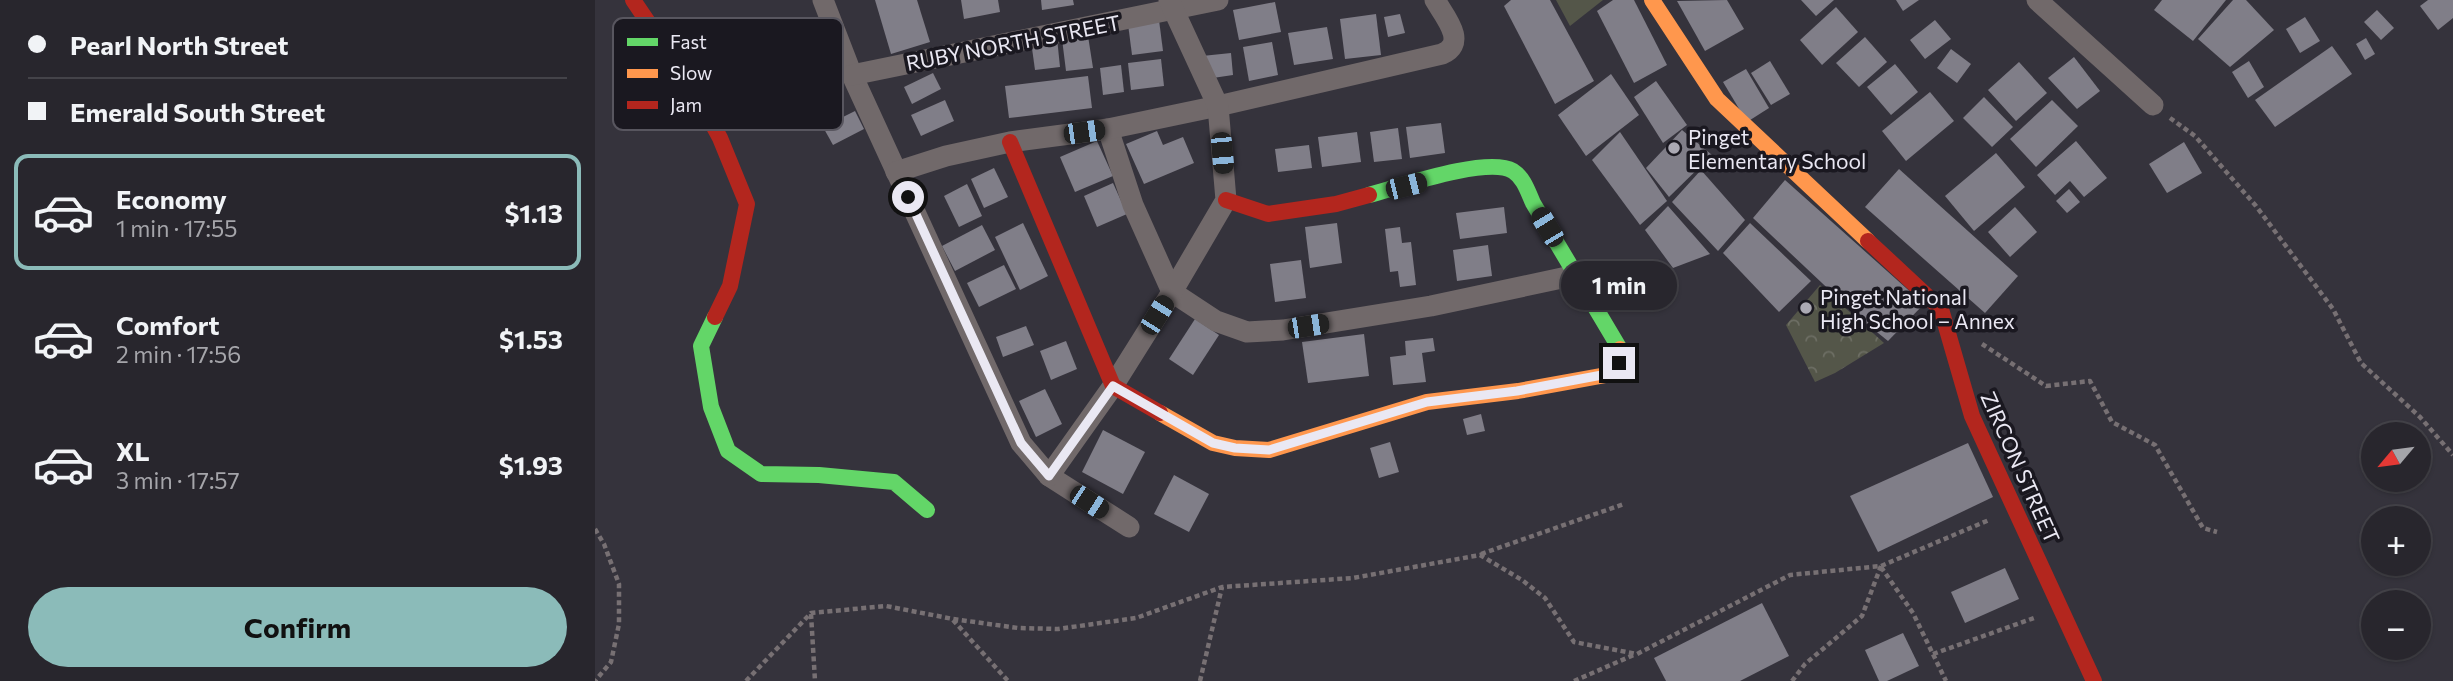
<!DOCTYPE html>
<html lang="en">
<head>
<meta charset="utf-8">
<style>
  :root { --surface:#28262d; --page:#302e35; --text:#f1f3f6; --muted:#a5a5aa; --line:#444349; --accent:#8bbbb9 }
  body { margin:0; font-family:Commissioner,sans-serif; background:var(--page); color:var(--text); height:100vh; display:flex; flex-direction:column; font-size:26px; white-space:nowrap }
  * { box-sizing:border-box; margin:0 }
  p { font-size:23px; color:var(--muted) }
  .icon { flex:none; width:38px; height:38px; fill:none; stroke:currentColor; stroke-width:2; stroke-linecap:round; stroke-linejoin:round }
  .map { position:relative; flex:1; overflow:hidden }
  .details { display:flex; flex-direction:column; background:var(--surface); width:595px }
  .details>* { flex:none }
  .banner { display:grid; align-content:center; height:154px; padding:0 28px; background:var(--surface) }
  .needle { width:46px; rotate:241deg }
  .fabs { position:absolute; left:1766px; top:422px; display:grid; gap:14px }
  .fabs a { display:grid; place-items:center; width:70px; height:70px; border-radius:50%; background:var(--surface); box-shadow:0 2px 5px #0004,0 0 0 2px var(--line); font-size:35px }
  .end { position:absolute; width:32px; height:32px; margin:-16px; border:9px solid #eae8f3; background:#111; box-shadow:0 0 0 4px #111 }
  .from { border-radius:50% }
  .bubble { position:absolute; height:49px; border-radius:24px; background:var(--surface); box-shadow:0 2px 5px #0004,0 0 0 2px var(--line); font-size:23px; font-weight:700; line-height:49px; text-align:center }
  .car { position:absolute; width:21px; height:42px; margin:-21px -10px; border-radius:9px; box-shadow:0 0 5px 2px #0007; background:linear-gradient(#222 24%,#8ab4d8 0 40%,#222 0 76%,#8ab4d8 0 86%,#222 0) }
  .banner b { display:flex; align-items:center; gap:24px; height:66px; font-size:26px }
  .banner b+b { border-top:2px solid var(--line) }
  .banner i { width:18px; height:18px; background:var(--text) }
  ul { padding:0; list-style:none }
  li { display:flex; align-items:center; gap:21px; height:116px; margin:0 14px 10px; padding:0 14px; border:4px solid transparent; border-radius:14px }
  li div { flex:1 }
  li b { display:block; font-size:26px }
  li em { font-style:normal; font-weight:700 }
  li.active { border-color:var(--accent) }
  li>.icon { width:63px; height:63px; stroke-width:1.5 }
  .action { display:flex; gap:14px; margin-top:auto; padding:14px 28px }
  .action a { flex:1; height:80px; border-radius:42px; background:var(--accent); color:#111; font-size:28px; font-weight:700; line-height:80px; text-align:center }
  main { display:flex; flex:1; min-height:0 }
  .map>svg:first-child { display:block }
  .forest { fill:url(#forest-crowns) }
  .pitch { fill:#545649 }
  .building { fill:#807e88 }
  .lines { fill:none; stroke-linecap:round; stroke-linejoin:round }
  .path { stroke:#777073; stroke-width:4.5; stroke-dasharray:5 3.5; stroke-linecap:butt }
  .street { stroke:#71696a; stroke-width:21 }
  .fast { stroke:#63d668; stroke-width:16 }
  .slow { stroke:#ff974d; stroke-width:16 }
  .jam { stroke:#b3261e; stroke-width:16 }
  .route { stroke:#eae8f3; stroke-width:9 }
  .poi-dot { fill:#aba9b3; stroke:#1a1820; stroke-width:2.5 }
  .labels { text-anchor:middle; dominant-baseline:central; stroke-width:7; stroke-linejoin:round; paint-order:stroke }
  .street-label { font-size:21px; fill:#eae8f3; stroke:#1a1820 }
  .poi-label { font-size:21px; fill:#eae8f3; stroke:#1a1820; text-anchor:start }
  .key { fill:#1a1820; stroke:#58565f; stroke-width:2 }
  .key-label { font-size:19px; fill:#eae8f3 }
</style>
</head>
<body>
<main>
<section class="details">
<div class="banner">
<b><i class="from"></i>Pearl North Street</b>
<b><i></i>Emerald South Street</b>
</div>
<ul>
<li class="active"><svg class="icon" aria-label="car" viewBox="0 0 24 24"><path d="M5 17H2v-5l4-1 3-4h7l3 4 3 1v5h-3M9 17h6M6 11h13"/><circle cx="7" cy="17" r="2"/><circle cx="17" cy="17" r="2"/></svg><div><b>Economy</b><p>1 min · 17:55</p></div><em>$1.13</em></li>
<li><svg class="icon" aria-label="car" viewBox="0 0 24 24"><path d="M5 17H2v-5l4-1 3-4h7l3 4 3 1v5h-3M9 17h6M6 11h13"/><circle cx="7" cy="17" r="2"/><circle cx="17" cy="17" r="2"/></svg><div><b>Comfort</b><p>2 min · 17:56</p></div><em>$1.53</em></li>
<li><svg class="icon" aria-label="car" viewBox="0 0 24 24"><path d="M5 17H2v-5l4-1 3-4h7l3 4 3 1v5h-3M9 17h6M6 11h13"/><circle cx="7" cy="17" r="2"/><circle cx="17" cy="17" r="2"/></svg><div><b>XL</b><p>3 min · 17:57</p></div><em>$1.93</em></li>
</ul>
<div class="action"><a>Confirm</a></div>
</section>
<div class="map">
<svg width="1858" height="681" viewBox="0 0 1858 681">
  <defs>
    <pattern id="forest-crowns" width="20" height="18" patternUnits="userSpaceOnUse" patternTransform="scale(1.75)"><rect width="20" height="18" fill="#545649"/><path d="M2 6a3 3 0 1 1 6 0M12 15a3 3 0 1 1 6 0" fill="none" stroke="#6d6e64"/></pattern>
  </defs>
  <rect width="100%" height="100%" fill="#35333c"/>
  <polygon class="forest" points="1225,285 1289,343 1240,373 1220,382 1191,325"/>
  <polygon class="pitch" points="961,0 1008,0 975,26"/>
  <g class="building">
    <polygon points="280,0 322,0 335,42 296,54"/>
    <polygon points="366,0 403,0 405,12 369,19"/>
    <polygon points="446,0 478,0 479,5 447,10"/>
    <polygon points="916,0 955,0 999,81 960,104 909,6"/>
    <polygon points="1018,0 1039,0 1072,65 1039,83 1002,11"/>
    <polygon points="1132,0 1149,29 1110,51 1082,1"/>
    <polygon points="1206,0 1239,0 1221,16"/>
    <polygon points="1301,0 1324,0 1308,11"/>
    <polygon points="1567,0 1631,0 1598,41 1559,10"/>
    <polygon points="1638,0 1651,0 1679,30 1635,67 1603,39"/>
    <polygon points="1833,0 1858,0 1858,18 1843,30 1825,6"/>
    <polygon points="680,2 686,32 644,40 638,10"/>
    <polygon points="1241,7 1263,32 1227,65 1205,40"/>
    <polygon points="1782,10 1799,28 1786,40 1769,22"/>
    <polygon points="781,14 786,55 750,59 745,19"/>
    <polygon points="805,14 810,33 793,37 789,17"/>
    <polygon points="1710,17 1725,41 1705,53 1691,29"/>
    <polygon points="564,20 568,51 537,55 533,24"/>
    <polygon points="1340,20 1356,39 1330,59 1315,40"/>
    <polygon points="732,27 738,59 699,65 693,33"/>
    <polygon points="493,36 498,68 471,71 467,39"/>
    <polygon points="1270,37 1292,62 1264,87 1241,63"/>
    <polygon points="462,38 465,67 440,70 436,41"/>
    <polygon points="1771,38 1780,54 1770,60 1761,44"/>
    <polygon points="677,42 683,75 654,81 648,47"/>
    <polygon points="1737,46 1757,74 1680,127 1660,100"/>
    <polygon points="1356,49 1376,64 1362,83 1342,68"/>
    <polygon points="636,53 638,75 611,79 607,56"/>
    <polygon points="1479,57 1505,91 1482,109 1453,78"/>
    <polygon points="566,59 569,86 536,90 533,63"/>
    <polygon points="1175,61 1195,94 1176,105 1156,73"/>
    <polygon points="1654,61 1669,87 1653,98 1637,72"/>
    <polygon points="1424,62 1452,93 1421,121 1393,90"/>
    <polygon points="1300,64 1323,92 1296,115 1272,87"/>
    <polygon points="526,65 529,92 508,95 505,68"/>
    <polygon points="1151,69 1174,108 1152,122 1128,82"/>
    <polygon points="338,73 346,89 317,104 309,87"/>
    <polygon points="1016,74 1044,115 991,156 963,115"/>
    <polygon points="493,76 497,108 414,118 410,86"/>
    <polygon points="1061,81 1092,125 1068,143 1039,97"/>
    <polygon points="1335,92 1359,121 1311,161 1287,131"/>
    <polygon points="1389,97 1418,127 1397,147 1368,118"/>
    <polygon points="350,100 359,121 326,136 316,115"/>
    <polygon points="1457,100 1483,126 1441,167 1415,139"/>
    <polygon points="260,111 269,129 238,145 228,127"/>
    <polygon points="846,123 850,153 815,158 811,127"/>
    <polygon points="803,128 807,159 779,162 775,132"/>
    <polygon points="1087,130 1117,155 1074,197 1051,168"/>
    <polygon points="562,131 568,145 588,137 599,163 549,184 531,144"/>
    <polygon points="762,132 766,162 727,167 723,137"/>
    <polygon points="1025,132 1072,201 1045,225 997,160"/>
    <polygon points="502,141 518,176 480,192 465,157"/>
    <polygon points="1481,141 1512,178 1489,197 1475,181 1460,195 1442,175"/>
    <polygon points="1589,142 1607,173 1572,193 1554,164"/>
    <polygon points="714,145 717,168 683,172 680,149"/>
    <polygon points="1401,153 1430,187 1379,231 1350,196"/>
    <polygon points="399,168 413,197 389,208 376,179"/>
    <polygon points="1304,169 1423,276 1390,313 1270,207"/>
    <polygon points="1106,170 1150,220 1123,251 1077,202"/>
    <polygon points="1190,180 1329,304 1293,341 1262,316 1158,218"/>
    <polygon points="518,183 532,214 502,227 489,196"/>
    <polygon points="372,184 387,216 364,227 349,196"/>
    <polygon points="1474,189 1485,202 1472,213 1461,201"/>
    <polygon points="1073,206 1115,254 1078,268 1050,230"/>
    <polygon points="909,207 912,233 865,239 861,213"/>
    <polygon points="1420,207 1442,232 1415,257 1393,232"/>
    <polygon points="428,223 453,276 425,290 400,237"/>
    <polygon points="742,223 747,263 715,268 710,227"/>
    <polygon points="1155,223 1216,281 1184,312 1128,253"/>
    <polygon points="387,225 400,250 360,271 347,246"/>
    <polygon points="805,227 807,243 816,242 821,285 805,287 803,271 795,272 790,229"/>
    <polygon points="893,245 897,276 862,281 858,250"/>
    <polygon points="706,260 711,298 680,302 675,264"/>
    <polygon points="409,265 421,289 384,307 372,283"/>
    <polygon points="600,319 624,335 598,375 574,359"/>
    <polygon points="431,326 439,345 408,357 401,337"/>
    <polygon points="769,334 774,376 713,383 707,342"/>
    <polygon points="838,338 840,351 827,353 831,382 798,385 795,357 811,355 810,341"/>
    <polygon points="471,341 482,369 456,380 445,351"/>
    <polygon points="450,389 467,424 441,437 424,401"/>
    <polygon points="886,414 890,431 872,435 868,419"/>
    <polygon points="508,430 550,452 528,494 487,472"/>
    <polygon points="795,442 804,472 784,478 775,448"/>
    <polygon points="1373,443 1398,497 1283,552 1255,496"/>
    <polygon points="579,475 614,494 594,532 559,514"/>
    <polygon points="1410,568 1424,599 1370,623 1356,592"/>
    <polygon points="1167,603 1194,656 1145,681 1071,681 1059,658"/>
    <polygon points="1308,633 1324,666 1292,681 1284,681 1270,650"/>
  </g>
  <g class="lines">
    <g class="path">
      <polyline points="1575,118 1600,136 1661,206 1738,309 1766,363 1825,417 1858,455"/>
      <polyline points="1387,344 1451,386 1495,381 1517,422 1560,445 1608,528 1622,532"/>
      <polyline points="0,529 9,544 24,584 24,624 16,662 0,681"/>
      <polyline points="886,554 1029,504"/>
      <polyline points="1286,567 1318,613 1351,681"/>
      <polyline points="216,614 220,681"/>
      <polyline points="358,620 413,681"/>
      <polyline points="1338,654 1439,618"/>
      <polyline points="151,681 216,613 291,606 358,619 423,628 463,629 541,618 627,587 758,578 885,555 927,580 950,598 979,642 1042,654 1195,575 1286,566 1394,520"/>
      <polyline points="605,681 627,587"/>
      <polyline points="979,681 1041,654"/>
      <polyline points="1197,681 1210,664 1267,616 1286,566"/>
    </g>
    <g class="street">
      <polyline points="228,0 257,75 426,443 454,476 534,527"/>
      <polyline points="1442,0 1558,105"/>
      <polyline points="257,75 623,0"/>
      <polyline points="513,129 538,205 577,292 621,321 652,332 688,330 836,306 981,275"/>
      <path d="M 301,172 L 351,156 L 415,142 L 513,129 L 623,106 L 847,54 C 873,43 850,17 840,0"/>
      <polyline points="454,476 518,386 577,292 631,200 623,106 574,0"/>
    </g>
    <g class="fast">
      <path d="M 774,195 C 804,187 892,156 918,171 C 929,178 933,192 938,203 L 1025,349"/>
      <polyline points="120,317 106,346 116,407 133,451 166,474 224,475 299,482 332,510"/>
    </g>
    <g class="slow">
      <polyline points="1057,0 1122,99 1273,241"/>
      <polyline points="565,413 618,443 640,448 674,450 832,402 923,391 1011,375 1024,363 1025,349"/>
    </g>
    <g class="jam">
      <polyline points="38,0 99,90 125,138 152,204 135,286 120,317"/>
      <polyline points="415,142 518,386 565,413"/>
      <polyline points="631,200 673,214 741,204 774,195"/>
      <polyline points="1273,241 1346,309 1377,416 1499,681"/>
    </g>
  </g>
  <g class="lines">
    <polyline class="route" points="313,197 426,443 454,476 518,386 618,443 640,448 674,450 832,402 922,391 1007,375 1011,374 1024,363"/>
  </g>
  <g class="poi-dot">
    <circle cx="1079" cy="148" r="7"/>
    <circle cx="1211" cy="308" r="7"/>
  </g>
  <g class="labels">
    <g class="street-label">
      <text transform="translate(418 42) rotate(-11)">RUBY NORTH STREET</text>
      <text transform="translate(1426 467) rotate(66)">ZIRCON STREET</text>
    </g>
    <g class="poi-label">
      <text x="1093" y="136">Pinget<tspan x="1093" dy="24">Elementary School</tspan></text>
      <text x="1225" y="296">Pinget National<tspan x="1225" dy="24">High School – Annex</tspan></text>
    </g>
  </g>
  <rect x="18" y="18" width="230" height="112" rx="10" class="key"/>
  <rect x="32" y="38" width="31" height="8" fill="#63d668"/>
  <rect x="32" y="69" width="31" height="9" fill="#ff974d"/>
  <rect x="32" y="101" width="31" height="8" fill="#b3261e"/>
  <g class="key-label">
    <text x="75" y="49">Fast</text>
    <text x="75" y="80">Slow</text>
    <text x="75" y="112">Jam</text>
  </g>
</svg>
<div class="fabs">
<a><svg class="needle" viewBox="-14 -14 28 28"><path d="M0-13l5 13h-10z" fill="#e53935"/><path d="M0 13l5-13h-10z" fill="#a5a5aa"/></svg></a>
<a>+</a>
<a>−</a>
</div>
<i class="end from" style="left:313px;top:197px"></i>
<i class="end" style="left:1024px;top:363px"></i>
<div class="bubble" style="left:966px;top:261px;width:116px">1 min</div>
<i class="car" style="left:489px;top:132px;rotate:82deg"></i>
<i class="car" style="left:627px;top:153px;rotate:175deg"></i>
<i class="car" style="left:811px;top:186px;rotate:76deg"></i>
<i class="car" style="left:952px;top:227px;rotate:329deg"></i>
<i class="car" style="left:562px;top:315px;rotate:32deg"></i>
<i class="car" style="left:713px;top:326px;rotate:81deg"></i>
<i class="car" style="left:494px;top:502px;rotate:123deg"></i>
</div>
</main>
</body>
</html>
